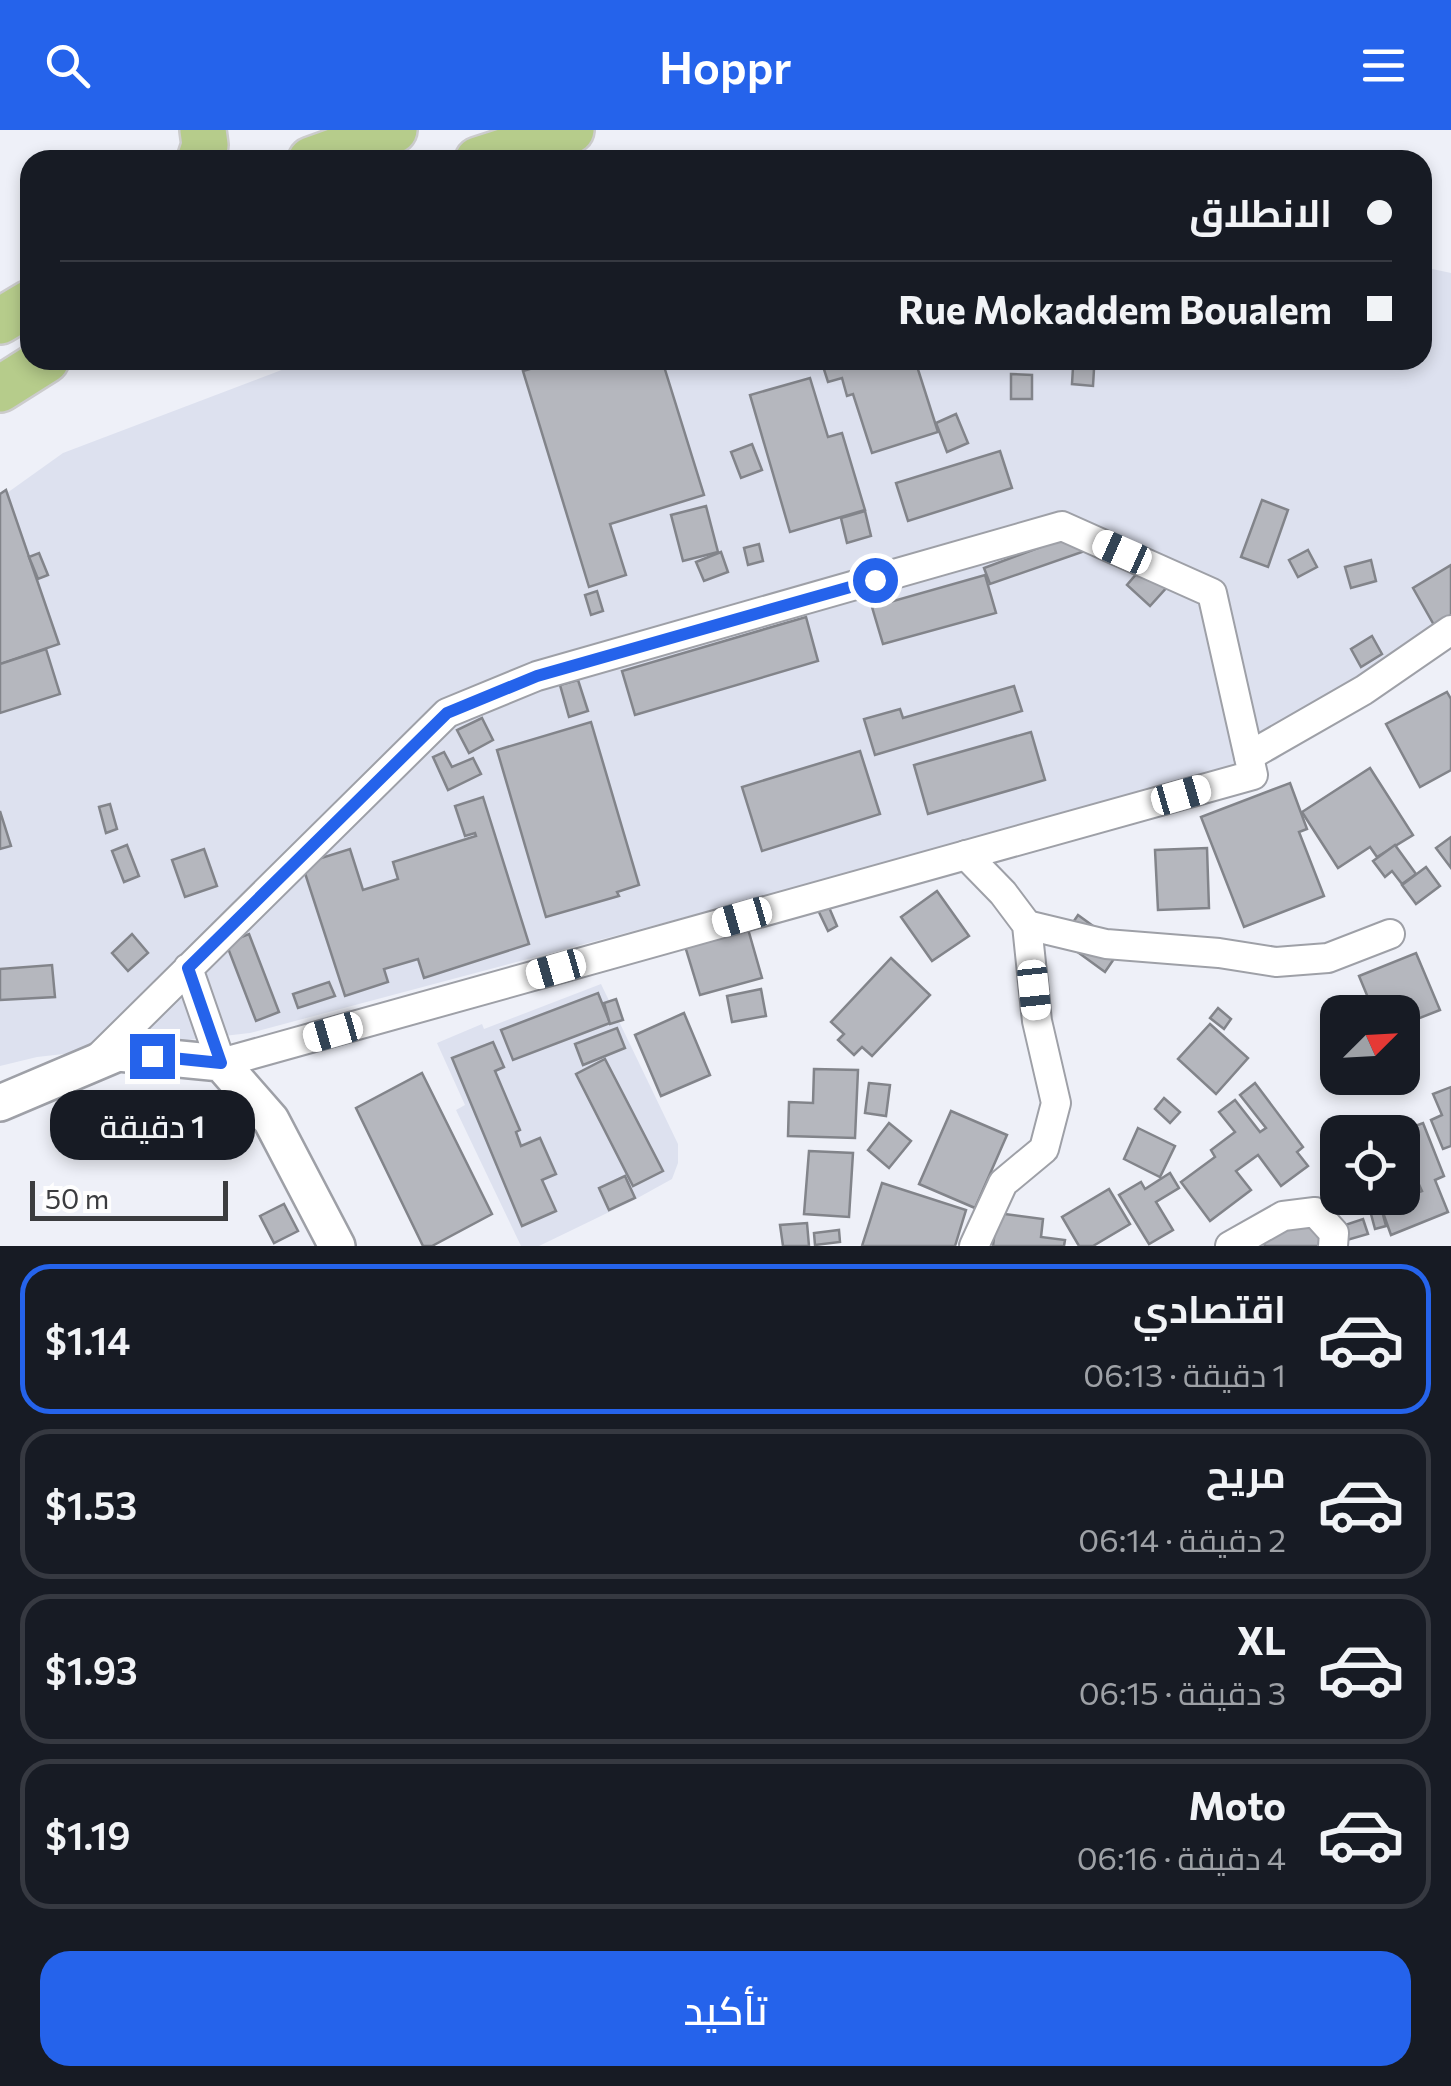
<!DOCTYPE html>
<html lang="ar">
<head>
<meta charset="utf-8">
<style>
  :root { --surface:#171b24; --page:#242831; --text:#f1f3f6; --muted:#9ea1a6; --line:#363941; --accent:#2563eb }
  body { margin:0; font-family:Commissioner,Cairo,sans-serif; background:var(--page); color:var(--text); direction:rtl; height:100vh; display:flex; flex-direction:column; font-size:38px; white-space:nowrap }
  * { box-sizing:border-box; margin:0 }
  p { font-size:32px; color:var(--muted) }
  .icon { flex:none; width:55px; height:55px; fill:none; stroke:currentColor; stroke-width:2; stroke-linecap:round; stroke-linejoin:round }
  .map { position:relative; height:1116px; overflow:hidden; direction:ltr }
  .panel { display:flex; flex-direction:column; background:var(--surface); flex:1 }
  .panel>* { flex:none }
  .banner { position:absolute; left:20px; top:20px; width:1412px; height:220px; border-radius:30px; box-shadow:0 5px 15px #0003; direction:rtl; display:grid; align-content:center; height:220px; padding:0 40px; background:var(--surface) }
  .needle { width:65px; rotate:66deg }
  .buttons { position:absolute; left:1320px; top:865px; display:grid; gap:20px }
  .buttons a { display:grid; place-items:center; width:100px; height:100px; border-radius:20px; background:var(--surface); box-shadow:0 5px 15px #0003; font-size:50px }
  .scale { position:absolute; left:30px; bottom:25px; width:198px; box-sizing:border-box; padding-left:10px; border:5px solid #3b3c3f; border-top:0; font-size:28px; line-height:35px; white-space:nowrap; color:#3b3c3f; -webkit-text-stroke:8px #fefefe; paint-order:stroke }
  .end { position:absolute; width:45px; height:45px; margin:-22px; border:12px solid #2563eb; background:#fff; box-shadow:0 0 0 5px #fff }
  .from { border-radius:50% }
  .bubble { position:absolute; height:70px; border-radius:30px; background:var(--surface); box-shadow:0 5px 15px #0003; font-size:32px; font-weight:600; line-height:70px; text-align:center; direction:rtl }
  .car { position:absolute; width:30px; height:60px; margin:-30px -15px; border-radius:12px; box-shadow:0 0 8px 2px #0007; background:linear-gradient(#fff 24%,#345 0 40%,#fff 0 76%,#345 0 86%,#fff 0) }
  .banner b { display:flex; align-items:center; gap:35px; height:95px; font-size:38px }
  .banner b+b { border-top:2px solid var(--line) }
  .banner i { width:25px; height:25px; background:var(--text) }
  ul { padding:18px 0 0; list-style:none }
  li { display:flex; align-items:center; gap:30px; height:150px; margin:0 20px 15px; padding:0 20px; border:5px solid var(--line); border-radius:30px }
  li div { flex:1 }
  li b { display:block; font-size:38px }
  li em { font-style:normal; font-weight:600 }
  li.current { border-color:var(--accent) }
  li>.icon { width:90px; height:90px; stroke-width:1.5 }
  .action { display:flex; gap:20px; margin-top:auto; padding:20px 40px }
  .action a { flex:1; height:115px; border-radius:30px; background:var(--accent); color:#fff; font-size:40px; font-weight:600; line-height:115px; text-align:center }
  header { display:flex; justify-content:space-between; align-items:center; height:130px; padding:0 40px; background:var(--accent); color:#fff; font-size:45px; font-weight:600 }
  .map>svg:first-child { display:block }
  .built { fill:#dde1ef }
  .building { fill:#b5b7be; stroke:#82848a; stroke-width:2.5 }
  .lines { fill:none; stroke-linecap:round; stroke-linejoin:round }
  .minor-casing { stroke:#9ea0a7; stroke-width:32 }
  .tertiary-casing { stroke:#9ea0a7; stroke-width:40 }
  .trunk-casing { stroke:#cccccd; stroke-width:50 }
  .minor { stroke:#fff; stroke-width:28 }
  .tertiary { stroke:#fff; stroke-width:35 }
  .trunk { stroke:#b6cc8b; stroke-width:45 }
  .route { stroke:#2563eb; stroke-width:12 }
</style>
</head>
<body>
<header><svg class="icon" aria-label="menu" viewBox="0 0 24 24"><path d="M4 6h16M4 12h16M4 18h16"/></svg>Hoppr<svg class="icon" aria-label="search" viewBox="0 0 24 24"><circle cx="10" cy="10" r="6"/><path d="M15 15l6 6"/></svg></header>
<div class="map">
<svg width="1451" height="1116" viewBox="0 0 1451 1116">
  <rect width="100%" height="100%" fill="#eef0f8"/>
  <g class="built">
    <polygon points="1423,137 1451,143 1451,494 1276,630 250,903 37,927 0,936 0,368 63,323 308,230 1422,230"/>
    <polygon points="601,854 678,1014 678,1033 672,1049 634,1070 539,1116 521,1116 456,980 465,975 437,913 482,894 484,899"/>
  </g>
  <g class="building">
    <polygon points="560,230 662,230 704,365 610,394 626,445 589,457 523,241"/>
    <polygon points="821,230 915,230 938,302 872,323 853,264 847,266 842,248 828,252"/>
    <rect x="1029" y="230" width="27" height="8"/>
    <polygon points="1073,237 1094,239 1093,256 1072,254"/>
    <polygon points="1011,244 1032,245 1032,269 1011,269"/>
    <polygon points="810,248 828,307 842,303 865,380 790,402 750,265"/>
    <polygon points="956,284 968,313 947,322 936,293"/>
    <polygon points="752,314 762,340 741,348 731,322"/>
    <polygon points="1000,321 1012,358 908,391 896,353"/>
    <polygon points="6,360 59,514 0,534 0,364"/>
    <polygon points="1262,370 1288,380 1268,437 1241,427"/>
    <polygon points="706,376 718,422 683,431 671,385"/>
    <polygon points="865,381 871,406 847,413 841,388"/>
    <polygon points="1076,404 1082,422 990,454 984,438"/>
    <polygon points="759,414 763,431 748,435 744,418"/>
    <polygon points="1308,420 1317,437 1298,447 1289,430"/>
    <polygon points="721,422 728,442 704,451 696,432"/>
    <polygon points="39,423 48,445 38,449 29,427"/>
    <polygon points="1371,430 1376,451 1351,458 1345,437"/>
    <polygon points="1144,435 1168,456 1150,476 1127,455"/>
    <polygon points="1451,435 1451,485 1434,495 1413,458"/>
    <polygon points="985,445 996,483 883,514 872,477"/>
    <polygon points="597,461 603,481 591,485 585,465"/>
    <polygon points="806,487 818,531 635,585 622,541"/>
    <polygon points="1372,506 1382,524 1361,537 1351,519"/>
    <polygon points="46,519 60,564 0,583 0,534"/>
    <polygon points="578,550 588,581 569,587 560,555"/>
    <polygon points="1014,556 1022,581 875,625 864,589 900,579 903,588"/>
    <polygon points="1447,562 1451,569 1451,640 1420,657 1386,594"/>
    <polygon points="482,588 493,610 469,623 457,600"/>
    <polygon points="591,592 639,755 617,762 619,766 546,787 497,620"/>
    <polygon points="1031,602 1045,650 928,684 914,635"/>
    <polygon points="860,621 880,684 762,721 742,657"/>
    <polygon points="444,622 452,637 473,628 481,644 448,660 433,627"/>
    <polygon points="1370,638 1413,705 1377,727 1370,717 1338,738 1302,682"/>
    <polygon points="1290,653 1307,699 1299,702 1324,766 1244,797 1201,687"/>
    <polygon points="483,667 529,814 424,848 418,829 384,839 388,852 345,866 302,734 350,719 363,760 398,749 393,732 476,706 475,703 465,706 455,676"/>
    <polygon points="110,674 117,699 106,703 99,677"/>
    <polygon points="0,681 11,716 0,719"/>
    <polygon points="1451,707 1451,738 1436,718"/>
    <polygon points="127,715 139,746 124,752 112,721"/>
    <polygon points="1395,715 1416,744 1402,754 1392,741 1385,747 1373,731"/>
    <polygon points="1207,718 1209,778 1158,780 1155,720"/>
    <polygon points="204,719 217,756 185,767 172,730"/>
    <polygon points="1426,737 1440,756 1416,774 1402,755"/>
    <polygon points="937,761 969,806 932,831 901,787"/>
    <polygon points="828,775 837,796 828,801 818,780"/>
    <polygon points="744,785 762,848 700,865 681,803"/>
    <polygon points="1078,785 1122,817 1105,842 1061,810"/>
    <polygon points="132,804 148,823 128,841 112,823"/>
    <polygon points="249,804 279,882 256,891 226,813"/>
    <polygon points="1416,823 1440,880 1402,895 1402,882 1374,882 1359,846"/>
    <polygon points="891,828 930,865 872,926 862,917 854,925 838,910 844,904 831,892"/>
    <polygon points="52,835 55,867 0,870 0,839"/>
    <polygon points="329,852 335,866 298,878 293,864"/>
    <polygon points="761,859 766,886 732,892 727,866"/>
    <polygon points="598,863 610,893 513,930 501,900"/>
    <polygon points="616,869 623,890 610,894 604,873"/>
    <polygon points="1218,878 1231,889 1224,899 1210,888"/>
    <polygon points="684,883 710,945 661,966 635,905"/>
    <polygon points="1210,894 1248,928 1216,964 1178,929"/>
    <polygon points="617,898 625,918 583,935 575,914"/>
    <polygon points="493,912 504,937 495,941 520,1000 516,1002 521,1016 540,1008 556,1044 542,1050 556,1081 522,1096 452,928"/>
    <polygon points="605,929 663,1041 633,1056 576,944"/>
    <polygon points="814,939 858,940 855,1008 788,1006 789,972 813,973"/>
    <polygon points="422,943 492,1084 432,1116 423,1116 356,978"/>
    <polygon points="869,953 890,955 886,986 865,983"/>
    <polygon points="1255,953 1303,1017 1297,1022 1308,1036 1281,1056 1258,1025 1236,1041 1251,1060 1210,1091 1181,1052 1215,1027 1211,1020 1235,1002 1219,982 1235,970 1260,1002 1266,998 1240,965"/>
    <polygon points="1451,957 1451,1016 1443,1019 1431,990 1442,985 1433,964"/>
    <polygon points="1164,968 1180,982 1170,993 1155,979"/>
    <polygon points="951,981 1007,1005 975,1078 919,1054"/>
    <polygon points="889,993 911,1011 889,1038 868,1020"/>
    <polygon points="1423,993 1444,1046 1435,1050 1448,1082 1391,1105 1381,1077 1422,1061 1416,1048 1402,1053 1402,1002 1399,1002"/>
    <polygon points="1138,998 1175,1016 1160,1047 1124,1029"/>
    <polygon points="809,1021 853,1023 849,1087 804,1084"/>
    <polygon points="1170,1043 1179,1058 1156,1072 1173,1100 1149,1114 1119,1065 1141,1052 1145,1059"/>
    <polygon points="625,1046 635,1068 609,1080 599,1058"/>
    <polygon points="882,1053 966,1080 955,1116 862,1116"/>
    <polygon points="1109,1059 1130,1094 1093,1116 1079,1116 1062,1087"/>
    <polygon points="1343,1068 1377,1068 1347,1079"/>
    <polygon points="1379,1070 1386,1096 1375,1099 1368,1073"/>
    <polygon points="1303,1071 1327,1116 1265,1116 1255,1098"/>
    <polygon points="284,1074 298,1101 274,1113 260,1086"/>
    <polygon points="997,1083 1043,1089 1041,1107 1065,1110 1064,1116 993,1116"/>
    <polygon points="1363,1089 1368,1104 1347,1110 1342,1096"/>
    <polygon points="807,1093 809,1116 783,1116 780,1095"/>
    <polygon points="839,1100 840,1112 815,1115 814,1103"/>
  </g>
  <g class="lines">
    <defs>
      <g id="minor">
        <polyline points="1249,626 1364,560 1451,500"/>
        <polyline points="966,725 1003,763 1027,795 1037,891 1056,973 1044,1019 1003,1053 974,1116"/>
        <polyline points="1027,795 1106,814 1219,823 1276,832 1328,828 1390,804"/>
        <polyline points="96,930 447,583 537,546 1062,396 1212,463 1253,645 221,933 188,838"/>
        <polyline points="1230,1116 1283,1086 1315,1082 1334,1103 1333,1116"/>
      </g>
      <polyline id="tertiary" points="0,973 118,923 221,933 271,990 337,1116"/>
      <g id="trunk">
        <polyline points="200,30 205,15 203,0"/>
        <polyline points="311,30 394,0"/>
        <polyline points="478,30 571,0"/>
        <polyline points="0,191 30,173"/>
        <polyline points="0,259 46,230"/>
      </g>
    </defs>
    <use href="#minor" class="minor-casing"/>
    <use href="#tertiary" class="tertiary-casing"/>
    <use href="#trunk" class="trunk-casing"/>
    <use href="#minor" class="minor"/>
    <use href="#tertiary" class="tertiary"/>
    <use href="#trunk" class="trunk"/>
  </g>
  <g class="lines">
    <polyline class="route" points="152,926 221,933 188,838 447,583 537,546 875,450"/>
  </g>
</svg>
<div class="buttons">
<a><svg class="needle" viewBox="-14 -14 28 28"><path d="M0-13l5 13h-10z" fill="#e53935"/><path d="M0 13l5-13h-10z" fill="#9ea1a6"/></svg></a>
<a><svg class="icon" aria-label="locate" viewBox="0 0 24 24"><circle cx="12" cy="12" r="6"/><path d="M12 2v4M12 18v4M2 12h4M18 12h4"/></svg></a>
</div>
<div class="scale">50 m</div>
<i class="end from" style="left:875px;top:450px"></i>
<i class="end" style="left:152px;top:926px"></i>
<div class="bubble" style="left:50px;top:960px;width:205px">1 دقيقة</div>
<i class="car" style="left:1122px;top:422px;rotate:294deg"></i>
<i class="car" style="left:1181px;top:665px;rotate:74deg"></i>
<i class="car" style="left:742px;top:787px;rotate:254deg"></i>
<i class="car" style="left:556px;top:839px;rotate:254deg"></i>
<i class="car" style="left:1034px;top:860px;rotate:174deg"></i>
<i class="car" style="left:333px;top:902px;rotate:254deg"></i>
<div class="banner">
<b><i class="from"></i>الانطلاق</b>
<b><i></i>Rue Mokaddem Boualem</b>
</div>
</div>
<section class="panel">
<ul>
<li class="current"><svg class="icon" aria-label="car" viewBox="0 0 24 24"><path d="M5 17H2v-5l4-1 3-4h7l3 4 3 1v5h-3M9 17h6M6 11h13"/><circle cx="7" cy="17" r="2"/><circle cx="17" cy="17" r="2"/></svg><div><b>اقتصادي</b><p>1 دقيقة · 06:13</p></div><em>$1.14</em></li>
<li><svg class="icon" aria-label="car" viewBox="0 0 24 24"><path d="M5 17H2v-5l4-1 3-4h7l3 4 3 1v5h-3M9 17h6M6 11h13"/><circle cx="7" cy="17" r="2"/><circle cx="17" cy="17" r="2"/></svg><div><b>مريح</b><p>2 دقيقة · 06:14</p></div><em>$1.53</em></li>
<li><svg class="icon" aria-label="car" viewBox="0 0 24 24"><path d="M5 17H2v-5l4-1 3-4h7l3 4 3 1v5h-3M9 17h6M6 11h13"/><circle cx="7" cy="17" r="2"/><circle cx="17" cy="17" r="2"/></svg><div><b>XL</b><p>3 دقيقة · 06:15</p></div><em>$1.93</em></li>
<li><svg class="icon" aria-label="car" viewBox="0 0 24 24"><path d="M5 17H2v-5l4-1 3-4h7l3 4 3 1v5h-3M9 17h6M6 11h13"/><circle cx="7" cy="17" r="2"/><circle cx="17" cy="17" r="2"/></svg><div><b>Moto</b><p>4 دقيقة · 06:16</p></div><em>$1.19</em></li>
</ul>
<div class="action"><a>تأكيد</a></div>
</section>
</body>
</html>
